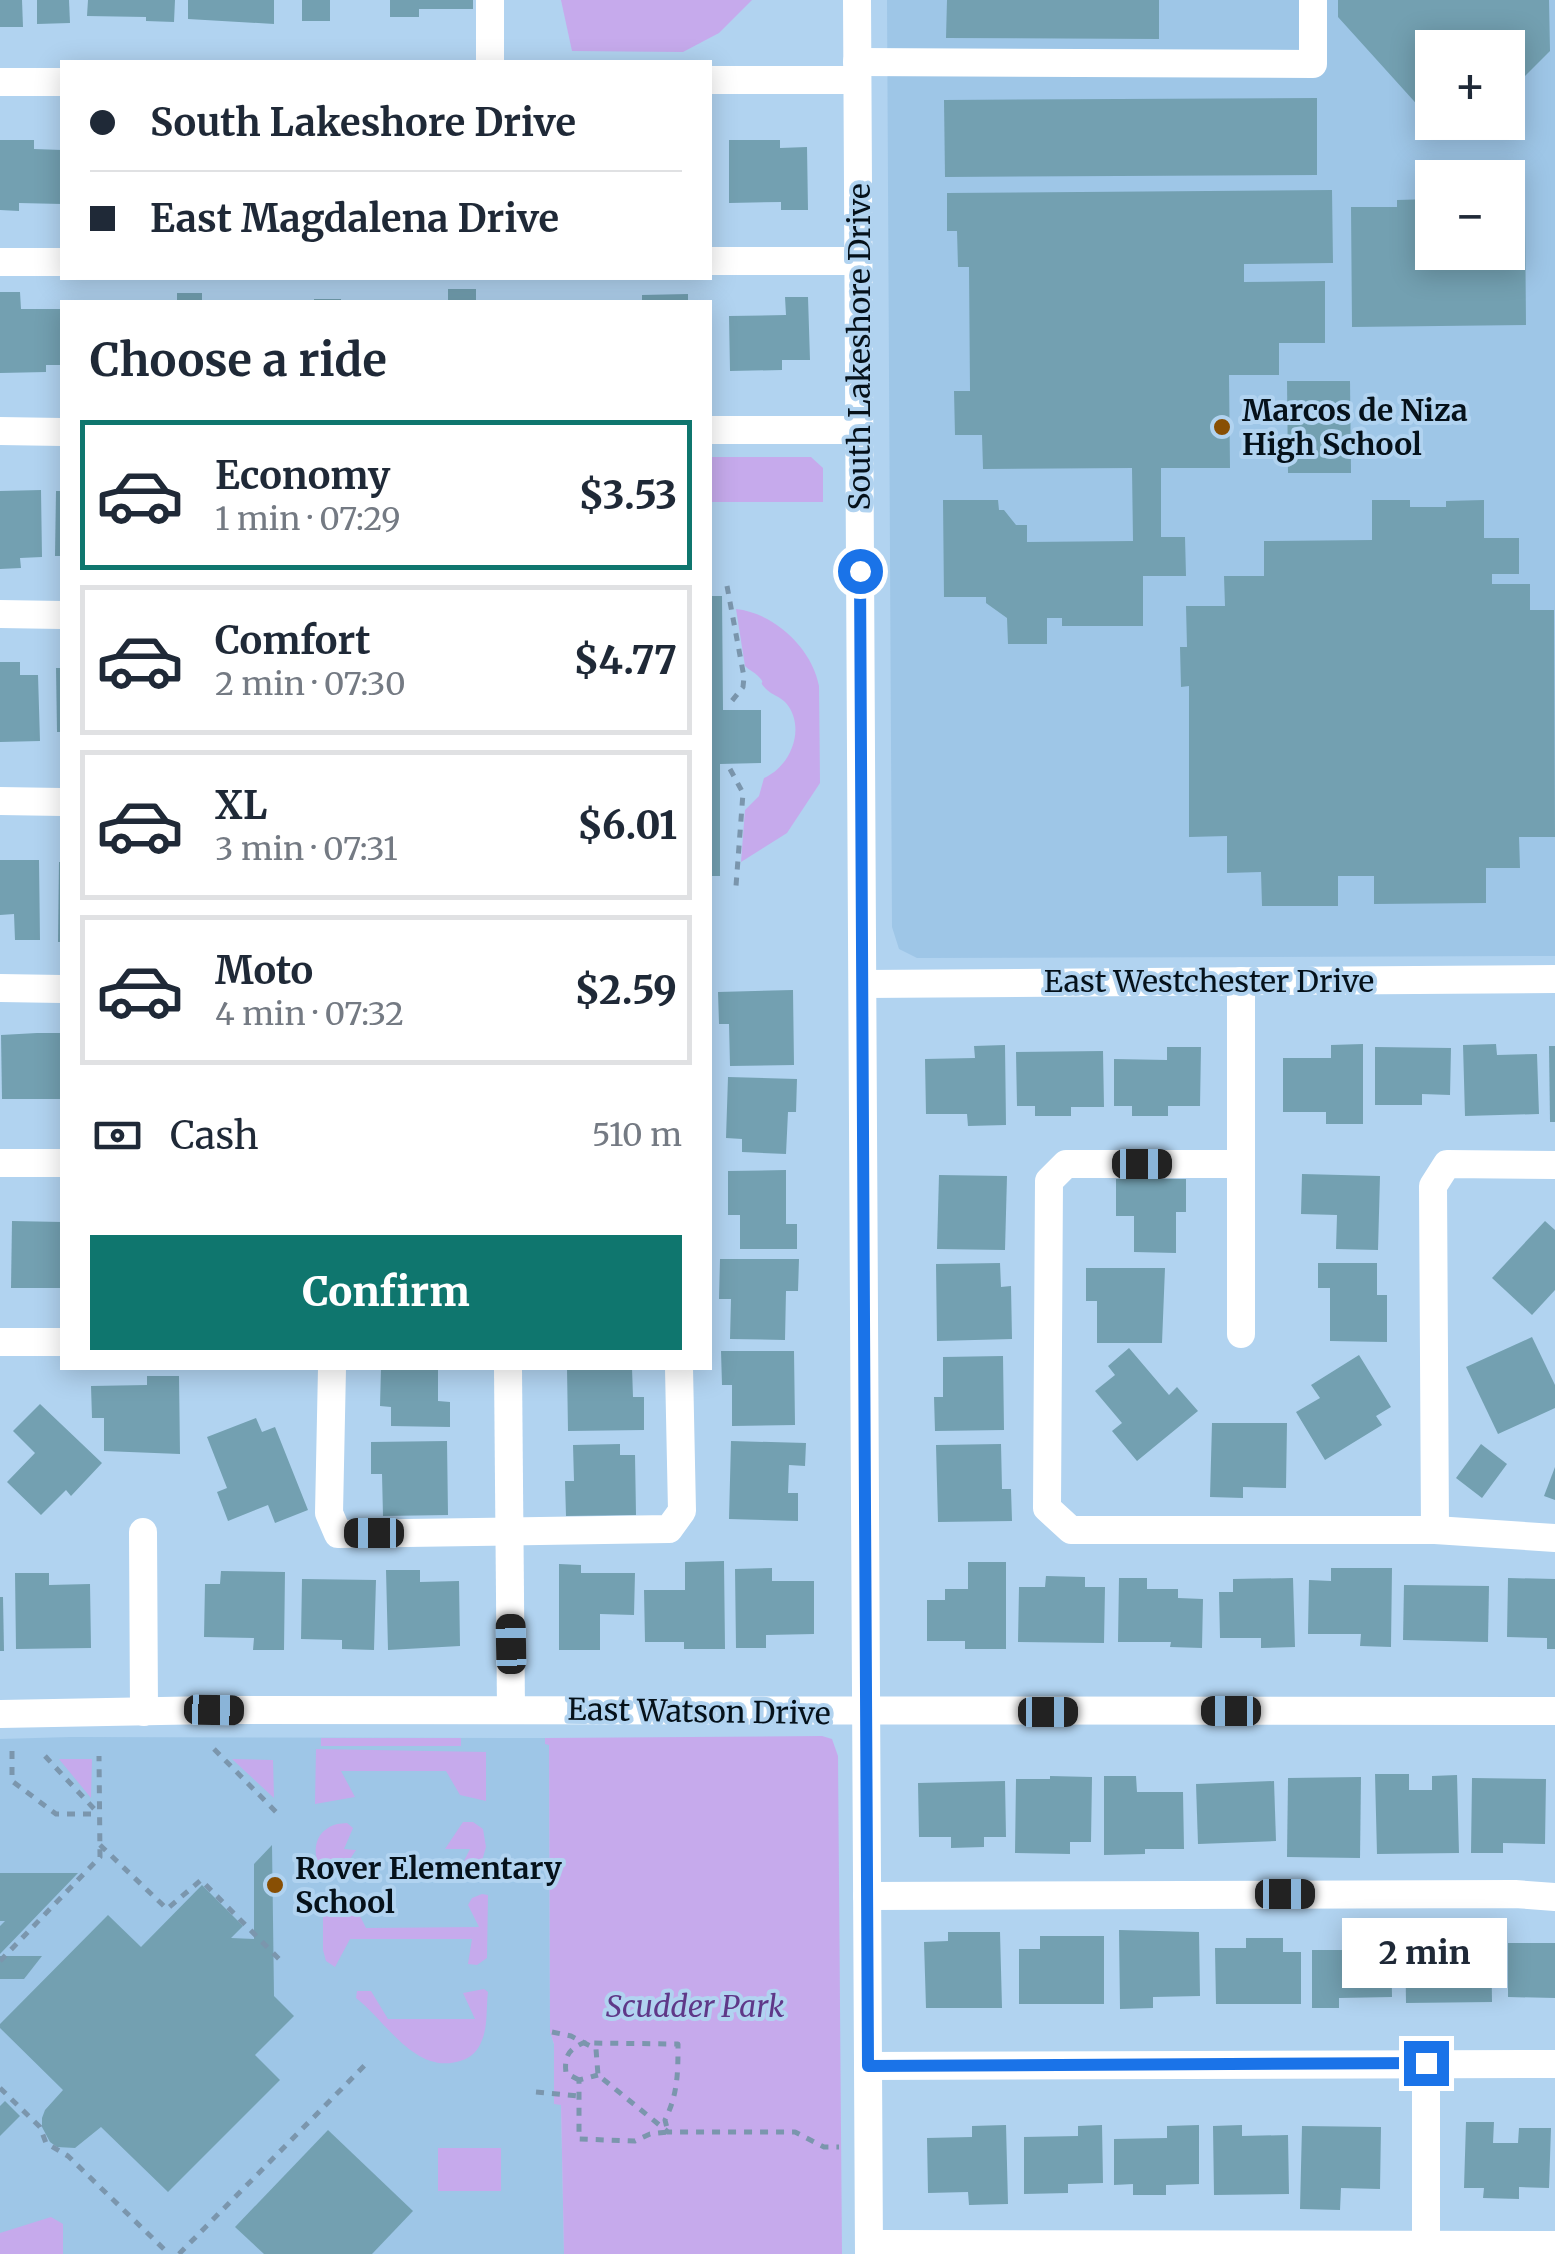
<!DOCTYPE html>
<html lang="en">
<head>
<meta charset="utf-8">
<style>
  :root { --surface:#fff; --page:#f2f2f3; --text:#1f2937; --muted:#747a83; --line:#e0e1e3; --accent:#0f766e }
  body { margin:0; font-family:Merriweather,serif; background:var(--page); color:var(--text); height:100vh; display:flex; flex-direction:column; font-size:38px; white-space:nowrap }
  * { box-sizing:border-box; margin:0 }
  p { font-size:32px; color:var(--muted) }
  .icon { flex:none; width:55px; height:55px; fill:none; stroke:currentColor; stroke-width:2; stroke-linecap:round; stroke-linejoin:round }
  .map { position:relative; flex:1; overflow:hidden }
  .panel { position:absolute; left:60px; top:300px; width:652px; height:1070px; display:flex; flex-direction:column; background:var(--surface); border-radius:0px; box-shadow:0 5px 25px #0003 }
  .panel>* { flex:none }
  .hud { position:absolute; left:60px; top:60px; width:652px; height:220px; border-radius:0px; box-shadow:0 5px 25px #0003; display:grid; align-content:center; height:220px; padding:0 30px; background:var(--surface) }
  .controls { position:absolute; left:1415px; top:30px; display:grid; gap:20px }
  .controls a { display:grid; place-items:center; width:110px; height:110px; border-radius:0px; background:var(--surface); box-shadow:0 5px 25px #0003; font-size:50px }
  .end { position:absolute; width:45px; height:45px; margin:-22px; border:12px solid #1a73e8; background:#fff; box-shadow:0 0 0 5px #fff }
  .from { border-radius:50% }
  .bubble { position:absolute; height:70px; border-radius:0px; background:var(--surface); box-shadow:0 5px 25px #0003; font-size:32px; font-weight:800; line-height:70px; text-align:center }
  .car { position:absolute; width:30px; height:60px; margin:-30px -15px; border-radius:12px; box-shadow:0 0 8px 2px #0007; background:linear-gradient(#222 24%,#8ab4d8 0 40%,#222 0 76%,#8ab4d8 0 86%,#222 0) }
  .hud b { display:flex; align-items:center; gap:35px; height:95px; font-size:38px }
  .hud b+b { border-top:2px solid var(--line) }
  .hud i { width:25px; height:25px; background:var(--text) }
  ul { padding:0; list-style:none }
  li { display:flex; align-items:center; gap:30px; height:150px; margin:0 20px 15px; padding:0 10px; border:5px solid var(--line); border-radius:0px }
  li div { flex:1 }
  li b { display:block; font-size:38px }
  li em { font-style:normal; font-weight:800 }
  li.current { border-color:var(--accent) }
  li>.icon { width:90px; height:90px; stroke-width:1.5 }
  h2 { padding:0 30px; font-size:45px; line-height:120px }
  .pay { display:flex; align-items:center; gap:25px; height:110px; padding:0 30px; font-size:38px }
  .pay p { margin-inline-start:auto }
  .button { display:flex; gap:20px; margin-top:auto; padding:20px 30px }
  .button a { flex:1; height:115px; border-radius:0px; background:var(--accent); color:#fff; font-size:40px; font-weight:800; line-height:115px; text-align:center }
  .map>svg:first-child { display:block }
  .built { fill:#9ec6e7; fill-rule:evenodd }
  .green { fill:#c6aaec }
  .building { fill:#73a0b1 }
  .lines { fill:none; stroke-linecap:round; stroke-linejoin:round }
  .path { stroke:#7b96ad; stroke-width:5; stroke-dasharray:8 8; stroke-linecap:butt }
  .minor { stroke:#fff; stroke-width:28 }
  .route { stroke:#1a73e8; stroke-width:12 }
  .poi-dot { fill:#884f04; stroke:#b1d3f0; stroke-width:4 }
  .labels { text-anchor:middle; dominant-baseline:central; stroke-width:8; stroke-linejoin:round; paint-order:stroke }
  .street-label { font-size:30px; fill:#05111a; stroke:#b1d3f0 }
  .poi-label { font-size:30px; font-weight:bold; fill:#05111a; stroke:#b1d3f0; text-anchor:start }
  .park-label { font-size:30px; font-style:italic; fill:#5f3888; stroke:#b1d3f0 }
</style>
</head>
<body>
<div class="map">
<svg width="1555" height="2254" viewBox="0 0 1555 2254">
  <rect width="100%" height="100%" fill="#b1d3f0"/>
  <g class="built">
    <path d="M 887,0 L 1555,0 L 1555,956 L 917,958 L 899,949 L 892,927 ZM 1432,48 L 1508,48 L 1508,122 L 1432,122 ZM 1432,178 L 1508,178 L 1508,252 L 1432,252 Z"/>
    <polygon points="71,1737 549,1738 550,2031 554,2044 554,2103 561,2104 564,2254 0,2254 0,1739"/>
  </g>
  <g class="green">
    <polygon points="561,0 752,0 719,33 683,52 572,51"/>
    <polygon points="710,457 811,457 823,468 823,502 710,502"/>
    <path d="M 736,609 C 774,613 812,648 819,686 L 820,783 L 787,833 L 741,862 L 745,810 L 759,796 L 764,778 C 790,767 807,728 786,703 C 781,697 772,695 766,689 C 756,679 768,686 758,676 C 754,672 749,670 745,666 Z"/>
    <polygon points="822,1736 832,1739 838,1756 842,2254 564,2254 561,2105 554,2104 554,2044 550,2032 549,1745 545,1744 545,1738"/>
    <rect x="321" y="1738" width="140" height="8"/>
    <polygon points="316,1749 486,1752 486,1801 460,1795 446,1771 341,1771 355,1797 315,1804"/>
    <polygon points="59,1759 92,1759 91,1798"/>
    <polygon points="232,1759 273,1760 274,1798"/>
    <polygon points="463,1822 473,1822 483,1829 486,1847 481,1864 462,1875 458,1873 470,1849 445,1849"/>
    <path d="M 337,1824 L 347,1823 L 353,1828 L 344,1849 L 356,1850 L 340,1874 L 333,1876 L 320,1868 C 311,1849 316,1830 337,1824 Z"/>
    <polygon points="482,1894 488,1895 487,1958 477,1965 468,1964 472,1939 350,1939 335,1967 326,1961 323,1950 323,1900 325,1899 353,1902 366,1928 479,1927 468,1905 472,1898"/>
    <path d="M 484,1989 L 488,1992 C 486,2008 488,2026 482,2040 C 478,2051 471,2058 460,2061 C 415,2075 387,2022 356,1998 L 357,1991 L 371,1991 L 388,2019 L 475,2019 L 463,1993 Z"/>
    <rect x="438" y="2148" width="63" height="43"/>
    <polygon points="51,2217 63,2224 63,2254 0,2254 0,2233"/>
  </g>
  <g class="building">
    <polygon points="0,0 22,0 23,27 0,27"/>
    <polygon points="37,0 69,0 70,23 37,24"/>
    <polygon points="88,0 175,0 174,22 146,21 146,17 87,16"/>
    <polygon points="188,0 274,0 274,24 188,19"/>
    <rect x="302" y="0" width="28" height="21"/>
    <polygon points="390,0 473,0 473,9 419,9 419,17 390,17"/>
    <polygon points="947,0 1159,0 1159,39 946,38"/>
    <polygon points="1338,0 1549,0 1550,51 1508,93 1508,48 1432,48 1432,121 1338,17"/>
    <polygon points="1317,98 1317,175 945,177 944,100"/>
    <polygon points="0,140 34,140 34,149 62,150 62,204 19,203 19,211 0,210"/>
    <polygon points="729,140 780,140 780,148 807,147 808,210 781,210 781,202 729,203"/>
    <polygon points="1332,190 1333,263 1244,264 1244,282 1325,281 1325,343 1279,343 1279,375 1229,375 1230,468 1161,468 1161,537 1185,537 1186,576 1143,576 1143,626 1062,626 1062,618 1047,618 1047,644 1008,644 1007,618 986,603 986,597 944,597 943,500 998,500 999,510 1004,510 1016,525 1027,525 1027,542 1133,541 1132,468 983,469 982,435 955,435 954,391 970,391 969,267 958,267 957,231 947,231 947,193"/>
    <polygon points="1432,199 1432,252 1508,252 1508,210 1525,210 1526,325 1352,327 1351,207 1397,207 1397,200"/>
    <rect x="448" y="289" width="28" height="13"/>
    <polygon points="0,292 20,292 21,309 62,309 62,365 46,365 46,372 0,373"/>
    <rect x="177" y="293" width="25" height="9"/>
    <polygon points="688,294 688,302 642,302 642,295"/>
    <polygon points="785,297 808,297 810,360 782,360 782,370 730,371 729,316 786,315"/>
    <rect x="314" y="299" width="27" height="3"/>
    <polygon points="1287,381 1350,381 1351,473 1288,473"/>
    <polygon points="41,490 42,557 20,558 21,568 0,569 0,491"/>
    <polygon points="56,491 62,491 62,556 55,556"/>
    <polygon points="1372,500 1410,500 1410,507 1446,507 1446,501 1484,500 1484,538 1519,538 1519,574 1492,574 1492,584 1530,584 1530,610 1554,610 1555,837 1519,837 1520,868 1486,868 1486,903 1374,904 1374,876 1338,876 1338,906 1262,906 1261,872 1227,873 1227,836 1189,837 1189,686 1181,687 1180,647 1187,647 1186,606 1225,606 1224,576 1264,576 1264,541 1372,540"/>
    <polygon points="710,596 722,596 723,710 761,710 761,763 720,764 720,876 710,876"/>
    <polygon points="0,662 20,662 20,675 38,675 40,741 0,742"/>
    <polygon points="56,668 62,668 62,732 57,732"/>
    <polygon points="0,860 39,860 40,940 15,940 14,914 0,915"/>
    <polygon points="59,862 62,862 62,942 58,942"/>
    <polygon points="793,990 794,1065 730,1066 729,1024 719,1024 718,992"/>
    <polygon points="37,1033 62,1033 62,1099 2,1099 1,1035"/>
    <polygon points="1363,1044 1363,1124 1326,1124 1326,1112 1283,1112 1283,1058 1331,1058 1331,1045"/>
    <polygon points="1496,1044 1497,1055 1537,1054 1539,1114 1465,1116 1463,1045"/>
    <polygon points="1005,1045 1006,1125 968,1126 967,1114 926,1114 925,1059 975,1058 974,1046"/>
    <polygon points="1549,1046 1555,1046 1555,1122 1550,1122"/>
    <polygon points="1167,1047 1201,1047 1200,1106 1168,1106 1168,1116 1132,1116 1132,1106 1114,1106 1114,1059 1167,1060"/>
    <polygon points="1375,1047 1451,1048 1450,1095 1422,1094 1422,1105 1375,1105"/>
    <polygon points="1103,1051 1104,1107 1071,1107 1071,1116 1035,1116 1035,1106 1017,1106 1016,1052"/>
    <polygon points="728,1077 797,1079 796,1112 788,1112 786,1154 742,1152 742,1139 726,1138"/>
    <polygon points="786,1170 786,1224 797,1224 797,1249 740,1249 740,1215 728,1215 728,1171"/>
    <polygon points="1302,1174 1380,1176 1378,1250 1336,1249 1337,1215 1301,1214"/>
    <polygon points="939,1175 1007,1176 1005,1250 937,1249"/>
    <polygon points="1116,1179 1186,1179 1186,1212 1176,1212 1176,1253 1134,1252 1134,1216 1116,1216"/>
    <polygon points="12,1221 62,1222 62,1288 11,1288"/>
    <polygon points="1545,1221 1555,1230 1555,1290 1532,1315 1492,1278"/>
    <polygon points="720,1259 799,1259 798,1291 786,1291 785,1340 730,1339 731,1299 719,1299"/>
    <polygon points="1000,1263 1001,1287 1011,1286 1012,1339 937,1341 936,1264"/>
    <polygon points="1318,1263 1377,1263 1377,1295 1387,1295 1387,1342 1330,1341 1330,1288 1318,1288"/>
    <polygon points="1086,1268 1165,1268 1162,1343 1097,1343 1097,1301 1086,1301"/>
    <polygon points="1532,1337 1555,1385 1555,1408 1498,1434 1466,1367"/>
    <polygon points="1129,1348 1169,1395 1177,1387 1198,1411 1137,1461 1112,1431 1122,1423 1095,1391 1115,1375 1108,1366"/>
    <polygon points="721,1351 794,1351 795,1425 732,1426 732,1385 722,1385"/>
    <polygon points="1359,1355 1391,1407 1376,1416 1382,1425 1325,1460 1296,1412 1320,1398 1311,1385"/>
    <polygon points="1003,1356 1004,1430 935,1431 934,1397 943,1397 943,1357"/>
    <polygon points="381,1368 438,1368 438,1401 450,1402 450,1427 391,1426 391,1407 380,1406"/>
    <polygon points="567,1368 632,1368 633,1397 644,1397 644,1430 568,1431"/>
    <polygon points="147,1376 179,1376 180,1454 104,1451 104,1418 92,1418 91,1386 147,1385"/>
    <polygon points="40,1404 102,1463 71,1496 66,1490 41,1515 7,1482 35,1453 13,1431"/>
    <polygon points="256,1418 262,1432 275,1427 308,1510 275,1523 268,1505 228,1521 217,1492 227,1488 207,1437"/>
    <polygon points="1212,1423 1287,1423 1286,1488 1243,1487 1243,1498 1210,1497"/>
    <polygon points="447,1441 448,1515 383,1516 382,1474 371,1474 371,1442"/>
    <polygon points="731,1441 806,1443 805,1466 789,1465 788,1493 798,1493 798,1521 729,1519"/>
    <polygon points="620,1444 620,1455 635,1455 636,1515 566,1516 565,1481 574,1481 573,1445"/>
    <polygon points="1001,1444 1002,1489 1011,1489 1012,1521 938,1522 936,1445"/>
    <polygon points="1481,1444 1507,1464 1482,1498 1456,1478"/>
    <polygon points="1555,1467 1555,1500 1544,1496"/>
    <polygon points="724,1561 725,1649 684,1649 684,1642 645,1642 644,1590 685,1590 685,1562"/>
    <polygon points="968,1562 1006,1562 1006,1649 965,1649 965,1641 927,1641 927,1600 945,1600 945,1589 968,1589"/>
    <polygon points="559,1564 581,1565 581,1573 635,1573 634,1615 600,1614 600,1650 559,1650"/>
    <polygon points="772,1568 772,1581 814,1581 814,1634 766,1635 766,1648 736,1648 735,1569"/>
    <polygon points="1331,1568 1392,1568 1391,1647 1360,1646 1361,1634 1308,1634 1309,1580 1331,1581"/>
    <polygon points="386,1570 420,1570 420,1582 459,1581 460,1646 388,1650"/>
    <polygon points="221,1571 285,1572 284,1650 253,1650 254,1638 204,1637 205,1584 220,1584"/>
    <polygon points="15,1573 49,1573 49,1585 90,1584 91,1648 16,1649"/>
    <polygon points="1046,1576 1085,1577 1085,1587 1105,1587 1104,1643 1018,1642 1019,1587 1045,1587"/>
    <polygon points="1119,1578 1147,1578 1147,1589 1178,1589 1178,1598 1203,1599 1202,1648 1170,1647 1171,1642 1118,1642"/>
    <polygon points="1293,1578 1295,1647 1261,1648 1261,1638 1220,1638 1219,1592 1233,1592 1233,1579"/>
    <polygon points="1508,1578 1555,1579 1555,1649 1547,1649 1547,1638 1507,1637"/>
    <polygon points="302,1579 376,1580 374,1650 342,1649 342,1640 301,1639"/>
    <polygon points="1404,1585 1489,1586 1488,1642 1403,1640"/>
    <polygon points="0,1597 3,1597 4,1651 0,1651"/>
    <polygon points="1375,1774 1409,1774 1409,1790 1432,1790 1432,1776 1457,1775 1459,1853 1377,1854"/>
    <polygon points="1050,1776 1092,1777 1091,1842 1070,1842 1070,1854 1015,1853 1016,1779 1050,1779"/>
    <polygon points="1104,1776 1136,1776 1137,1792 1183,1792 1184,1849 1145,1849 1145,1854 1104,1855"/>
    <polygon points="1361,1777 1360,1858 1287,1857 1288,1778"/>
    <polygon points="1472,1778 1546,1779 1545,1844 1503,1843 1503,1853 1471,1853"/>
    <polygon points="1005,1781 1006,1837 984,1837 984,1847 951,1848 951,1837 919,1837 918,1783"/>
    <polygon points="1274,1781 1276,1841 1198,1844 1196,1784"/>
    <polygon points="272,1845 274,1996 294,2016 255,2055 280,2080 168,2192 101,2127 75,2148 57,2147 50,2142 42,2127 42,2118 45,2110 63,2090 0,2028 0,2024 108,1915 141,1947 202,1885 243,1926 231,1938 254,1939 254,1864"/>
    <polygon points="0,1873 78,1873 0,1954 0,1926 5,1921 0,1921"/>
    <polygon points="1119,1930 1199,1932 1200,1996 1153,1997 1153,2008 1120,2009"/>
    <polygon points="948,1932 1000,1932 1002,2008 926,2008 924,1942 948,1941"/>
    <polygon points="1040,1936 1104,1936 1104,2004 1019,2004 1019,1949 1040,1949"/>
    <polygon points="1491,1937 1492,2002 1406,2003 1405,1938"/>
    <polygon points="1246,1938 1283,1938 1283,1952 1301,1952 1301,2004 1216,2004 1215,1948 1246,1948"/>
    <polygon points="1391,1938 1392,1997 1339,1998 1339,2008 1312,2008 1312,1950 1344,1950 1344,1939"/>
    <polygon points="1508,1943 1555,1943 1555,1998 1508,1997"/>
    <polygon points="0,1956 42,1956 24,1979 0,1979"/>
    <polygon points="5,2101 20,2116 0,2136 0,2106"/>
    <polygon points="1466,2122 1494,2122 1493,2143 1518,2143 1519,2128 1551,2128 1549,2188 1519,2187 1519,2199 1483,2198 1484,2188 1464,2188"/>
    <polygon points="1006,2125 1008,2204 969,2205 968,2192 928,2193 927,2138 972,2137 972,2126"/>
    <polygon points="1102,2125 1103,2183 1068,2184 1068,2193 1024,2194 1024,2137 1078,2136 1078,2126"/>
    <polygon points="1199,2125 1199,2184 1166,2185 1166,2195 1133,2195 1133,2184 1114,2185 1114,2139 1167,2138 1167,2126"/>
    <polygon points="1242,2125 1242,2136 1288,2135 1289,2194 1214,2195 1213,2126"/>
    <polygon points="1302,2126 1381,2127 1380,2189 1341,2188 1340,2210 1300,2209"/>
    <polygon points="328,2130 413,2211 372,2254 264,2254 235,2227"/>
  </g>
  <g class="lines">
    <g class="path">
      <polyline points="727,586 744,677 743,687 731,702"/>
      <polyline points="730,769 743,793 736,886"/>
      <polyline points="214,1749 281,1817"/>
      <polyline points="12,1751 12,1781 56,1814 99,1814"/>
      <polyline points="45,1756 97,1812"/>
      <polyline points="100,1845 167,1909 201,1880 282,1962"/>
      <polyline points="0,1961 100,1857 99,1756"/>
      <polyline points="552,2032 571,2036 596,2049 598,2075 668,2132 795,2132 824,2147 839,2147"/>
      <path d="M 579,2080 L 566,2073 C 564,2057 568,2050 583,2043 L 678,2044 C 678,2072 678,2094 665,2120 L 668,2132 L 650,2134 L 635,2141 L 579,2139 L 579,2080 L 598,2075"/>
      <polyline points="0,2088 40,2127 46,2143 68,2156 169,2254"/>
      <polyline points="536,2092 579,2096"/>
      <polyline points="179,2254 368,2062"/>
    </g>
    <g class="minor">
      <polyline points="490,0 490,62"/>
      <polyline points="857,0 869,2254"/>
      <polyline points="857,62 1313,64 1313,0"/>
      <polyline points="710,80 857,80"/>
      <polyline points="0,82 62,82"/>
      <polyline points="710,261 858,261"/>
      <polyline points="0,262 62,262"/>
      <polyline points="710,430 859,430"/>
      <polyline points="0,431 62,432"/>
      <polyline points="0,614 62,615"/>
      <polyline points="0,801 62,802"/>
      <polyline points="1241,981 1241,1334"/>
      <polyline points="863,984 1555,979"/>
      <polyline points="0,988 62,989"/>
      <polyline points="0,1163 62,1163"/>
      <polyline points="1241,1164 1066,1164 1049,1181 1047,1508 1071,1530 1435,1530 1555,1538"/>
      <polyline points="0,1342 62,1342"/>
      <polyline points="332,1368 329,1513 338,1534 669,1529 682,1511 679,1368"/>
      <polyline points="508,1368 511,1710"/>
      <polyline points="1435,1530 1433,1186 1447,1164 1555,1165"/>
      <polyline points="143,1532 144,1712"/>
      <polyline points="0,1714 214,1710 1555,1711"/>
      <polyline points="867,1896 1515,1894 1555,1897"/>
      <polyline points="1426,2063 1426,2254"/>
      <polyline points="868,2066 1555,2064"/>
      <polyline points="869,2244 1555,2245"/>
    </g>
  </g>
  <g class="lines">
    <polyline class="route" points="860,571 868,2066 1426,2063"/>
  </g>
  <g class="poi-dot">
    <circle cx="1222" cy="427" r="10"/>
    <circle cx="275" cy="1885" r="10"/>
  </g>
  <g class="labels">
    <g class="street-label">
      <text transform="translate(859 347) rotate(-90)">South Lakeshore Drive</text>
      <text x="1209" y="981">East Westchester Drive</text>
      <text transform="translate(699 1711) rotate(1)">East Watson Drive</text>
    </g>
    <g class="poi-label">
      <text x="1242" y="410">Marcos de Niza<tspan x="1242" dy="34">High School</tspan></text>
      <text x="295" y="1868">Rover Elementary<tspan x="295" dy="34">School</tspan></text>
    </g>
    <g class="park-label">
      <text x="695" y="2006">Scudder Park</text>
    </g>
  </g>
</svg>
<div class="controls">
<a>+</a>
<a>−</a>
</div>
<i class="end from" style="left:860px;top:571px"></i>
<i class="end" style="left:1426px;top:2063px"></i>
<div class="bubble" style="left:1342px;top:1918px;width:165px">2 min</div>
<i class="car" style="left:1142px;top:1164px;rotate:90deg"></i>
<i class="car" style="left:374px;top:1533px;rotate:270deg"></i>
<i class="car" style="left:511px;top:1644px;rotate:359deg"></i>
<i class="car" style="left:214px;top:1710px;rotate:91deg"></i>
<i class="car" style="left:1231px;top:1711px;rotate:270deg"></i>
<i class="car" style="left:1048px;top:1712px;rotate:90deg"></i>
<i class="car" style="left:1285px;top:1894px;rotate:90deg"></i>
<div class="hud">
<b><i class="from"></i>South Lakeshore Drive</b>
<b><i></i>East Magdalena Drive</b>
</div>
<section class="panel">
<h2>Choose a ride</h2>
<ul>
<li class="current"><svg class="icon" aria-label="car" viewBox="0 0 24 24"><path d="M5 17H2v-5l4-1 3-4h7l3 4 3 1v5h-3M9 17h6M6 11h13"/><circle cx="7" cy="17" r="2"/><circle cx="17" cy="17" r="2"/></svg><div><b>Economy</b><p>1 min · 07:29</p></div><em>$3.53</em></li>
<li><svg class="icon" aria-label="car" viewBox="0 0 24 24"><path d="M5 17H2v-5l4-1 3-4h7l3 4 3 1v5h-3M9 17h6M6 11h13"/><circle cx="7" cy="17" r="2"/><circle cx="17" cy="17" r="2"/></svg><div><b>Comfort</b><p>2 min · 07:30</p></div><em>$4.77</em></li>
<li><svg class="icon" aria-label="car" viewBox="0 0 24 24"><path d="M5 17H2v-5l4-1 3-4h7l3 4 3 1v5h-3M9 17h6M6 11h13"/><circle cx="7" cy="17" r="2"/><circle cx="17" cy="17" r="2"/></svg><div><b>XL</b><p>3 min · 07:31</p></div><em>$6.01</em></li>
<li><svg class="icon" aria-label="car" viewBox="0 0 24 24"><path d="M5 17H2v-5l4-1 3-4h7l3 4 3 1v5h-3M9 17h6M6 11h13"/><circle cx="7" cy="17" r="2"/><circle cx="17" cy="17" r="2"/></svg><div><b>Moto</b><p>4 min · 07:32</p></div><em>$2.59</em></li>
</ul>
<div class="pay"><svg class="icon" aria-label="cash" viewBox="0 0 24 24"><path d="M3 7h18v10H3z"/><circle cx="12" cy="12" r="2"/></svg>Cash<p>510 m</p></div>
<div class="button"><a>Confirm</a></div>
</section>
</div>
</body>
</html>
